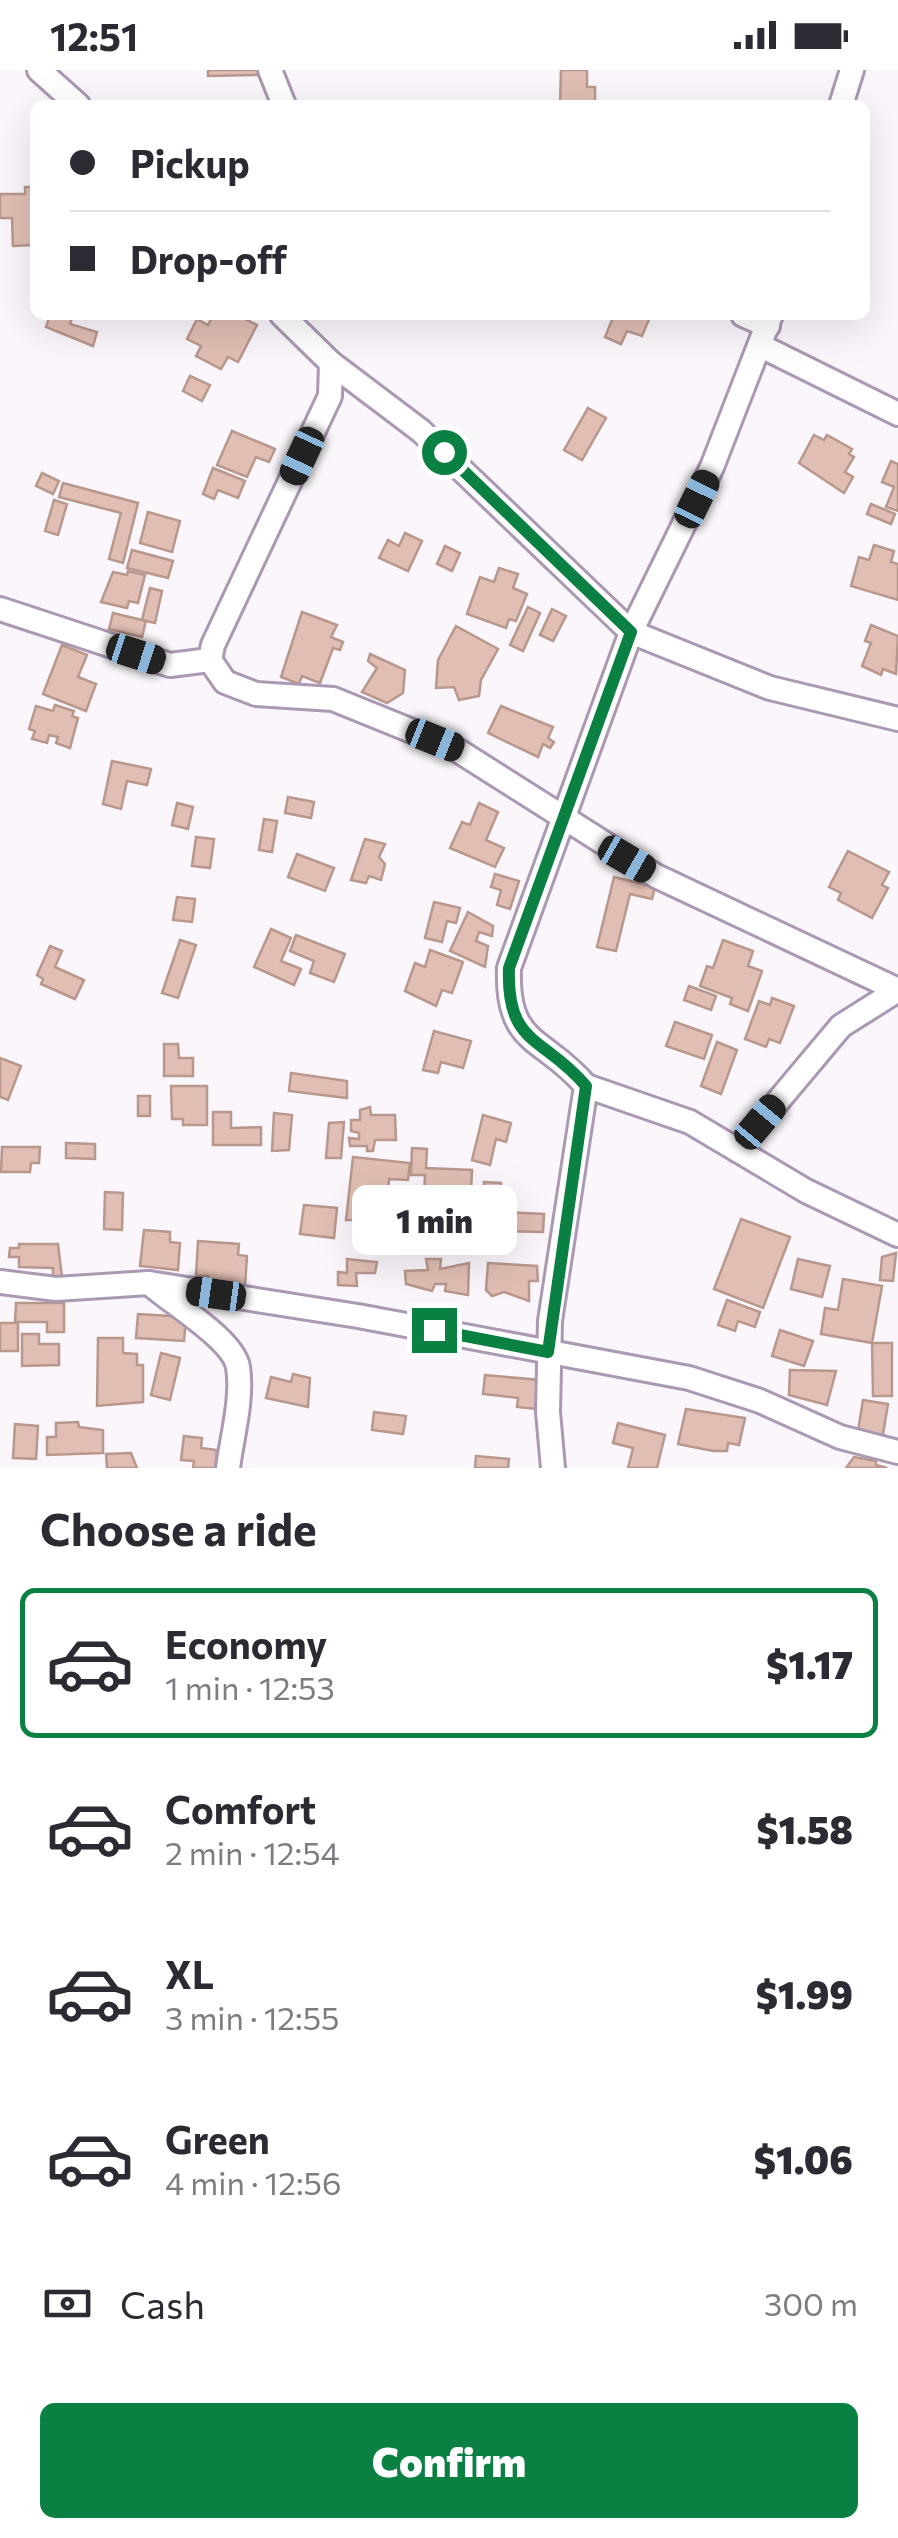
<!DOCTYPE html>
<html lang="en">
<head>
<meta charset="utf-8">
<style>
  :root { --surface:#fff; --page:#f7f7f7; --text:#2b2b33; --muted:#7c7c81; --line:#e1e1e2; --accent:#0b8043 }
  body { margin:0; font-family:Commissioner,sans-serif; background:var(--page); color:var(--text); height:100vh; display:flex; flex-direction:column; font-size:38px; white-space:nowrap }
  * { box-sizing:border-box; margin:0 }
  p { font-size:32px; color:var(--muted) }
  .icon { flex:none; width:55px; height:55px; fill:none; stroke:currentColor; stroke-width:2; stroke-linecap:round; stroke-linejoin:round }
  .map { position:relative; height:1398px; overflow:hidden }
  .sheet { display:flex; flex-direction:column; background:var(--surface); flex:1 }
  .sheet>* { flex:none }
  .hud { position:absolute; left:30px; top:30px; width:840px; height:220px; border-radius:15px; box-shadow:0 10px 40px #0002; display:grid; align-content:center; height:220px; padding:0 40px; background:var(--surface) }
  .end { position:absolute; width:45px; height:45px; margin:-22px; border:12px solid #0b8043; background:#fff; box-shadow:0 0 0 5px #fff }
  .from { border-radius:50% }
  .bubble { position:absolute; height:70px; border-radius:15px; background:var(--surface); box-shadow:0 10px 40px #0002; font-size:32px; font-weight:800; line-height:70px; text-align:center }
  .car { position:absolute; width:30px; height:60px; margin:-30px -15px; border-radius:12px; box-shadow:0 0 8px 2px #0007; background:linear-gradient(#222 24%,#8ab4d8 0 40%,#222 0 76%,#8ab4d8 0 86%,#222 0) }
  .hud b { display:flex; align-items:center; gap:35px; height:95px; font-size:38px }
  .hud b+b { border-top:2px solid var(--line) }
  .hud i { width:25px; height:25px; background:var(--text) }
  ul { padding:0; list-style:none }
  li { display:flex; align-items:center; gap:30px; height:150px; margin:0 20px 15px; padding:0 20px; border:5px solid transparent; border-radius:15px }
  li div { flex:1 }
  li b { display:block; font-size:38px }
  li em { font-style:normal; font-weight:800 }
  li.current { border-color:var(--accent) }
  li>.icon { width:90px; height:90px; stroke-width:1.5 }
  h2 { padding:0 40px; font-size:45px; line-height:120px }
  .pay { display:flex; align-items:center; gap:25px; height:110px; padding:0 40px; font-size:38px }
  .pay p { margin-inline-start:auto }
  .button { display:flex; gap:20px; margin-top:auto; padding:20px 40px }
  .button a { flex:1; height:115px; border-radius:15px; background:var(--accent); color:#fff; font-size:40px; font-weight:800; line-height:115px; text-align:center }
  .status { display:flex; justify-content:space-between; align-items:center; height:70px; padding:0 50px; background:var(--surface); direction:ltr }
  .status svg { height:28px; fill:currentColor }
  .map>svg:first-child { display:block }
  .building { fill:#e0beb3; stroke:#b8978d; stroke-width:2.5 }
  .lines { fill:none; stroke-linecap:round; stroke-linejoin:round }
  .minor-casing { stroke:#ab98b2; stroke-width:28 }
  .minor { stroke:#fff; stroke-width:22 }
  .route { stroke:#0b8043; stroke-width:12 }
</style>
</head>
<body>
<div class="status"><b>12:51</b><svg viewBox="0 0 49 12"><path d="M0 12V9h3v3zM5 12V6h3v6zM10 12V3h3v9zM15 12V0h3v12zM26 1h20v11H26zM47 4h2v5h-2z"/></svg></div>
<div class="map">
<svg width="898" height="1398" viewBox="0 0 898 1398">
  <rect width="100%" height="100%" fill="#faf6fb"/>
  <g class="building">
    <polygon points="208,0 260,0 260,5 208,6"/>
    <polygon points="561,0 587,0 587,17 595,17 595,35 560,35"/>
    <polygon points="25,117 35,117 35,175 13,176 12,148 0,148 0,124 25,124"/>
    <polygon points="50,245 73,245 70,254 97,262 93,276 46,257"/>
    <polygon points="213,245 237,245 257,255 238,292 228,287 221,299 196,286 201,276 187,269 197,249 208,255"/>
    <polygon points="614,245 643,245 650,247 642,266 627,261 621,274 605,267"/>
    <polygon points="190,306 210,315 202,331 183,321"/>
    <polygon points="588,338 606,348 582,390 564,380"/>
    <polygon points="232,361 275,379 269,392 256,387 247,407 217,395"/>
    <polygon points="814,365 824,370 827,365 852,379 849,384 854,387 845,402 853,407 844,423 799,393"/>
    <polygon points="891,391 898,394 898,441 886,437 894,417 882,412"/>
    <polygon points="213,398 245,411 238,428 218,420 214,429 203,424"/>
    <polygon points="42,403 59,411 53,424 36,416"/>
    <polygon points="63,413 138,433 123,493 109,489 121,443 59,427"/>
    <polygon points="54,430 67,434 58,465 45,461"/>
    <polygon points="871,434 895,444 891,454 867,444"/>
    <polygon points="148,442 180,451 172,482 140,473"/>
    <polygon points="405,463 422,471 408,501 379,488 388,470 399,476"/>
    <polygon points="874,475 894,481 891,492 898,494 898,530 851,516 859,487 869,490"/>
    <polygon points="445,476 460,483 452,501 437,494"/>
    <polygon points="132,480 173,491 168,508 127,498"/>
    <polygon points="499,498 518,504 513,518 527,524 516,551 509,549 506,558 467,544 480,507 494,512"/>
    <polygon points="128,501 145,505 138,533 129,531 127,538 101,532 113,502 127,505"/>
    <polygon points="150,518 162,521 155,553 142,550"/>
    <polygon points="528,537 540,543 523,581 510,575"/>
    <polygon points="552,539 566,546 553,571 540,565"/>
    <polygon points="302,542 337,555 331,567 343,572 340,580 333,578 320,613 302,606 299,614 281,607"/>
    <polygon points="113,543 146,551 142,567 109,559"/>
    <polygon points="871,555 898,566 896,604 883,599 881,605 862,596 871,573 865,571"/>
    <polygon points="456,556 498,579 481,610 479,626 459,630 454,617 436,618 438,590"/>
    <polygon points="62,575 87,585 78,607 96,614 86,641 43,624"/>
    <polygon points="370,584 405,600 403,623 387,633 362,622 377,598 368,591"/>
    <polygon points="55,635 74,641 72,646 78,648 70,678 56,673 58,667 49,665 47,673 32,669 35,661 29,659 36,636 53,641"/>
    <polygon points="501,636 553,657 548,668 554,672 550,678 543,674 538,687 488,663"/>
    <polygon points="112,691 151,699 147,715 127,711 121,739 103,734"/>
    <polygon points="288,727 314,732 311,748 285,743"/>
    <polygon points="177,733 193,737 188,759 172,755"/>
    <polygon points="479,733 498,742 486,770 504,778 495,797 450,778 462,752 470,755"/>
    <polygon points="264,749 277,751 272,782 259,780"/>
    <polygon points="196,767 214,769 210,798 192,796"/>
    <polygon points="365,769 385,774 379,787 385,794 381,810 369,806 366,813 351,810"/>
    <polygon points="848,781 889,802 882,815 888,818 872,848 838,830 841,823 829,817"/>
    <polygon points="297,784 334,798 325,821 288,807"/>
    <polygon points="495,804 519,811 510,839 497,835 501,820 491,817"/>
    <polygon points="614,807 655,817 652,829 630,824 616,881 597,877"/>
    <polygon points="177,827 195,829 192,852 173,850"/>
    <polygon points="434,832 460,838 456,853 447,851 442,872 425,868"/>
    <polygon points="468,842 493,856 492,866 479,862 476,871 488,876 485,897 450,881"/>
    <polygon points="271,859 291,868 281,891 301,899 294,915 254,897"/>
    <polygon points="296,865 345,884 334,912 310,903 314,891 290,881"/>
    <polygon points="180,870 196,875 178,928 162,923"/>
    <polygon points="723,870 753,881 748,896 762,901 748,941 730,934 732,928 700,916 707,896 713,898"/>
    <polygon points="50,876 62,881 55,897 84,910 75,929 41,914 43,909 37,905"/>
    <polygon points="430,880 463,892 452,923 442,920 436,936 405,921 415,893 425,897"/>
    <polygon points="689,916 716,926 711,940 684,930"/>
    <polygon points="772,928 794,936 780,973 769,969 766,977 745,969 759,931 770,935"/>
    <polygon points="675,952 712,965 704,989 666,976"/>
    <polygon points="434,961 471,971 463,998 441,992 438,1003 423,1000"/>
    <polygon points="717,972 737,980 721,1024 701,1016"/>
    <polygon points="164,974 178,974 179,988 193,988 193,1006 164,1006"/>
    <polygon points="0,988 21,996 8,1030 0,1027"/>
    <polygon points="291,1003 347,1011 347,1028 289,1021"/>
    <polygon points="171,1016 207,1016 207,1055 183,1055 183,1049 172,1049"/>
    <rect x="138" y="1026" width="12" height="20"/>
    <polygon points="370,1037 371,1045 395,1045 396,1070 375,1070 373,1081 367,1081 367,1076 350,1076 349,1068 359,1069 359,1063 351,1061 351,1050 360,1050 360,1040"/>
    <polygon points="213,1042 231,1042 231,1058 261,1057 261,1075 213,1075"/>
    <polygon points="274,1043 292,1045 289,1080 272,1081"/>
    <polygon points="483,1045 511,1053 506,1072 496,1069 490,1095 472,1090"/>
    <polygon points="344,1052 341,1088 326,1088 329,1053"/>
    <polygon points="66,1073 95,1074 95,1089 66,1088"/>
    <polygon points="2,1077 40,1077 39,1093 31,1093 30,1102 1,1102"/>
    <polygon points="412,1078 427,1079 426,1098 472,1100 470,1142 445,1141 444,1148 423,1148 425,1105 411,1105"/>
    <polygon points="353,1087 410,1093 408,1110 389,1109 388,1123 396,1124 393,1151 346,1150"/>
    <polygon points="484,1112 501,1113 500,1149 483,1148"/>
    <polygon points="105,1122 123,1123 122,1160 104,1159"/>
    <polygon points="304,1135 337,1138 334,1168 300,1164"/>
    <polygon points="501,1142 544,1144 543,1162 500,1161"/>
    <polygon points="741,1149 790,1167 763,1238 714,1219"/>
    <polygon points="144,1160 170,1162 170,1172 180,1173 178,1200 140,1196"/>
    <polygon points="198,1171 239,1174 238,1185 247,1186 245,1216 208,1214 208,1206 196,1206"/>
    <polygon points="19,1174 58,1174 62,1207 53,1206 53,1198 19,1197 19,1187 9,1187 10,1178 19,1178"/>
    <polygon points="896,1183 893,1211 880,1210 882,1187"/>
    <polygon points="347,1189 377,1192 375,1203 356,1203 357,1216 338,1215 338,1202 347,1203"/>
    <polygon points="426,1189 441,1189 440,1199 469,1193 468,1225 445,1221 446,1214 435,1214 432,1221 406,1214 405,1201 428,1200"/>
    <polygon points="798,1189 830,1196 822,1227 791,1219"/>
    <polygon points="488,1193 537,1196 538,1211 529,1211 529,1231 504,1222 492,1226 486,1220"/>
    <polygon points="843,1209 882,1216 872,1273 821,1264 825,1238 838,1240"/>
    <polygon points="727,1230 760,1242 755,1257 738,1251 735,1261 718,1255"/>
    <polygon points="16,1233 64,1233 64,1262 47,1262 47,1252 15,1252"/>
    <polygon points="138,1244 186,1247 184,1271 136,1268"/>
    <rect x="0" y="1253" width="18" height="28"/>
    <polygon points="780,1260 813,1271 804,1296 772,1286"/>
    <polygon points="22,1264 39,1264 39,1274 59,1274 59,1295 22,1296"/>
    <polygon points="98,1268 123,1268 123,1283 137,1284 137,1295 143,1295 143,1332 97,1336"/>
    <polygon points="872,1273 892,1273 892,1326 873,1326"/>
    <polygon points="161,1283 180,1288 170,1330 151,1325"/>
    <polygon points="790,1300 836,1301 827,1335 789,1325"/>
    <polygon points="293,1304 310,1308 308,1337 266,1328 271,1307 291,1312"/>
    <polygon points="485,1305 539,1310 536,1339 517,1337 518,1328 483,1324"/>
    <polygon points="863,1330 888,1334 882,1370 857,1367"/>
    <polygon points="686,1339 745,1348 739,1375 728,1373 727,1381 713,1381 678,1374"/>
    <polygon points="374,1342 406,1346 403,1364 372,1360"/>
    <polygon points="78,1352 79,1357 103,1360 103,1383 47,1385 47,1367 56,1367 56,1353"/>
    <polygon points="618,1353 665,1365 657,1398 628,1398 633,1378 613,1373"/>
    <polygon points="15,1354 38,1356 36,1389 13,1388"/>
    <polygon points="184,1366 202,1368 201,1378 217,1380 215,1398 193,1398 194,1391 181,1390"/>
    <polygon points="131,1383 137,1398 107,1398 106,1384"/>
    <polygon points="476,1386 509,1389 508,1398 475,1398"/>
    <polygon points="854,1387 876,1391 876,1395 887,1398 846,1398"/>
  </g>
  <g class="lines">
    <defs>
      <g id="minor">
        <polyline points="39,0 78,35"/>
        <polyline points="270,0 284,35"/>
        <polyline points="841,35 852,0"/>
        <polyline points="282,245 331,293 421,361 631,562 770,618 898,649"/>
        <polyline points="743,245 768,256"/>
        <polyline points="761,276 898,344"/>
        <polyline points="331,293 330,326 213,575 210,590 225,612 256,624 333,629 454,678 656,806 898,920"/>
        <polyline points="0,539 170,595 210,590"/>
        <polyline points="586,1016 690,1052 806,1121 898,1165"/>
        <polyline points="737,1080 841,956 898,920"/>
        <polyline points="0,1212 56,1219 149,1213 358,1246 689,1308 760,1331 840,1367 898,1382"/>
        <path d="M 149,1213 C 171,1233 233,1269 238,1297 C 243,1328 232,1367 228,1398"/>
        <path d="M 553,1398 L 548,1342 L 550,1251 L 586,1016 C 544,966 506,977 509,898 L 631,562 L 712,397 L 771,245"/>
      </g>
    </defs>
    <use href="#minor" class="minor-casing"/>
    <use href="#minor" class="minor"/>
  </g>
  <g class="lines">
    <path class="route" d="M 434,1260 L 548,1282 L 586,1016 C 544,966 506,976 509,898 L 631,562 L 444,382"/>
  </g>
</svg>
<i class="end from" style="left:444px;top:382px"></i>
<i class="end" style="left:434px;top:1260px"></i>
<div class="bubble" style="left:352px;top:1115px;width:165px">1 min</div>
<i class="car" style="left:302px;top:386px;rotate:205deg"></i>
<i class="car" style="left:697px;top:429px;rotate:26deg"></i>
<i class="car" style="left:136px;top:584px;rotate:108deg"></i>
<i class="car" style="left:435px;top:670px;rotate:112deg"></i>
<i class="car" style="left:627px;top:789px;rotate:120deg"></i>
<i class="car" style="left:760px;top:1052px;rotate:40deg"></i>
<i class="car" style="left:216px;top:1224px;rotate:278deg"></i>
<div class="hud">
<b><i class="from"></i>Pickup</b>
<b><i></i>Drop-off</b>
</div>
</div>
<section class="sheet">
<h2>Choose a ride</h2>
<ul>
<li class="current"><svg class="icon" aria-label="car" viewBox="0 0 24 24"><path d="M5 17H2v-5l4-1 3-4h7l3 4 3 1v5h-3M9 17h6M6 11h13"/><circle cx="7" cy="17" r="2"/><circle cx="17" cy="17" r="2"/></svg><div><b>Economy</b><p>1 min · 12:53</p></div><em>$1.17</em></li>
<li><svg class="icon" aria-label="car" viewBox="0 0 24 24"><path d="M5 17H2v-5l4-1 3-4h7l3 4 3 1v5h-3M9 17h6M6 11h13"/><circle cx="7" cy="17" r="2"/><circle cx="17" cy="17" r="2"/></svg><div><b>Comfort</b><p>2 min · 12:54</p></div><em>$1.58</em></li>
<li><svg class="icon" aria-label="car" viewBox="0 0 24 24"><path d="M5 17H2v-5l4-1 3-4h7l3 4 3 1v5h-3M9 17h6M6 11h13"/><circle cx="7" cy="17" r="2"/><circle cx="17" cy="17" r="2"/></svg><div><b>XL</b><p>3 min · 12:55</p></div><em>$1.99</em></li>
<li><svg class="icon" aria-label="car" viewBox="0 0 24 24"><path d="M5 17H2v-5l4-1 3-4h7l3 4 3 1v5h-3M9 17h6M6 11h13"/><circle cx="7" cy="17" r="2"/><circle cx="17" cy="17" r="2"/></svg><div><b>Green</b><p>4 min · 12:56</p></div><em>$1.06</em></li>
</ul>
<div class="pay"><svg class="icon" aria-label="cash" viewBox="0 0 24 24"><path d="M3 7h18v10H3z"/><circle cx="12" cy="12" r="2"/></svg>Cash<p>300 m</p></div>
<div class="button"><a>Confirm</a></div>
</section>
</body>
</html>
